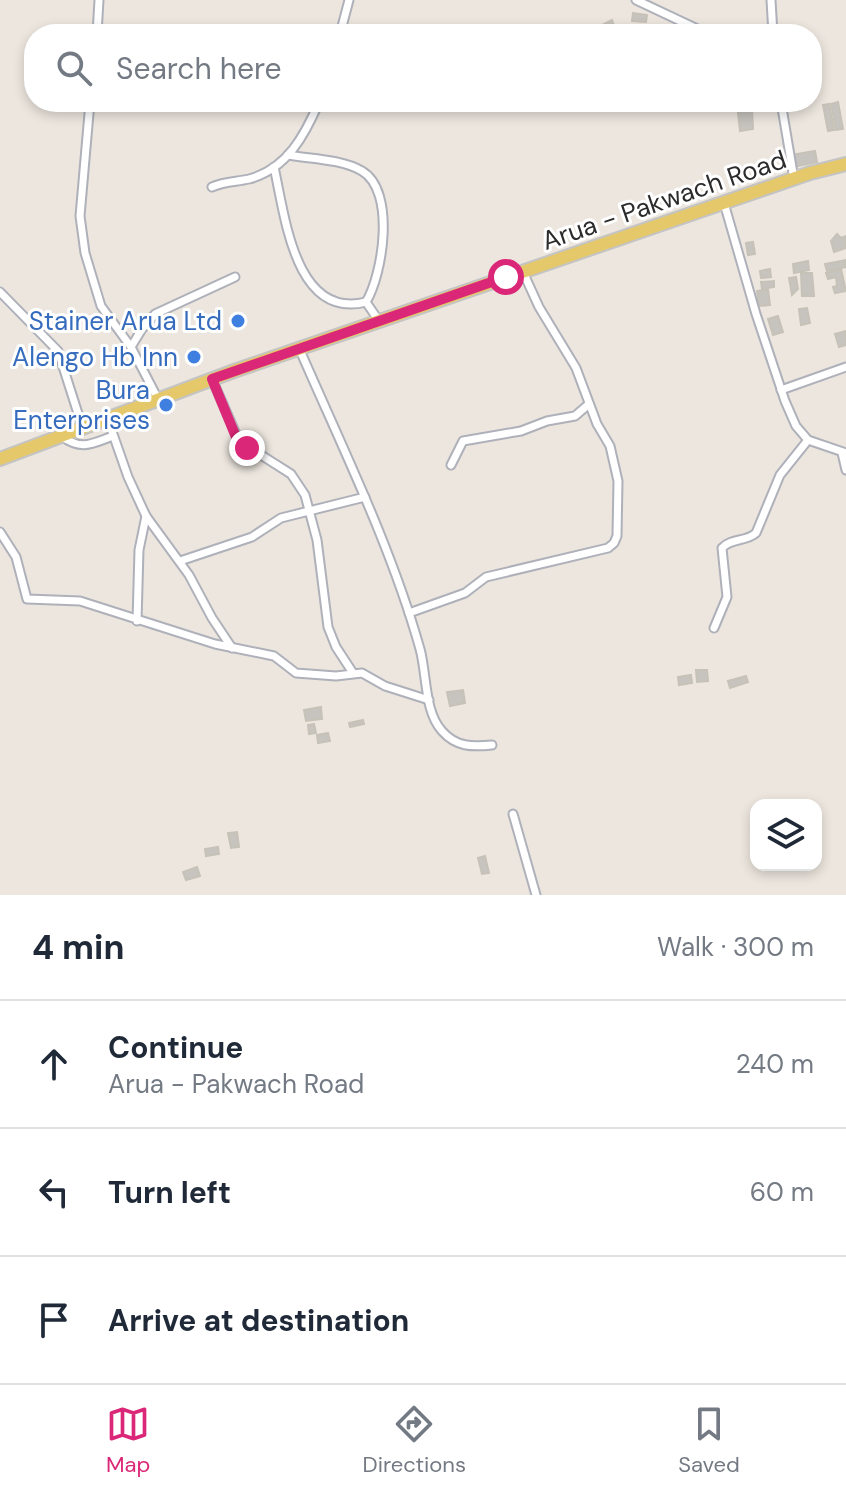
<!DOCTYPE html>
<meta charset="utf-8">
<style>
body{margin:0;font-family:"DM Sans",sans-serif;background:#f2f2f3;color:#1f2937}
.controls{position:absolute;right:24px;bottom:24px;display:grid;overflow:hidden;border-radius:16px;box-shadow:0 4px 12px #0003}
.controls button{width:72px;height:72px;display:grid;place-items:center;padding:0;border:0;border-bottom:2px solid #e0e1e3;background:#fff;color:#1f2937;font:40px sans-serif}
.stop{position:absolute;width:24px;height:24px;margin:-18px;border:6px solid #db2777;border-radius:50%;background:#fff}
.stop.end{background:#db2777;border-color:#fff;box-shadow:0 2px 8px #0008}
.list{margin:0;padding:0;list-style:none}
h2{display:flex;justify-content:space-between;align-items:center;height:104px;margin:0;padding:0 32px;font-size:34px}
h2 small{font-size:26px;font-weight:400;color:#747a83}
.list li{display:grid;grid-template-columns:52px 1fr auto;gap:24px;align-items:center;box-sizing:border-box;height:128px;padding:0 32px;border-top:2px solid #e0e1e3}
.list b{display:block;font-size:30px;white-space:nowrap}
.list p{margin:0;font-size:26px;white-space:nowrap;color:#747a83}
.list em{font-size:26px;font-style:normal;color:#747a83}
.icon{flex:none;width:44px;height:44px;fill:none;stroke:currentColor;stroke-width:2;stroke-linecap:round;stroke-linejoin:round}
.map{position:relative;flex:none;width:846px;height:895px;overflow:hidden}
.search{position:absolute;background:#fff;box-shadow:0 4px 12px #0003;left:24px;right:24px;top:24px;height:88px;display:flex;align-items:center;gap:20px;box-sizing:border-box;padding:0 28px;border-radius:32px;color:#747a83;font-size:30px}
.sheet{height:488px;background:#fff}
nav{display:flex;justify-content:space-around;align-items:center;box-sizing:border-box;height:112px;border-top:2px solid #e0e1e3;background:#fff;font-size:22px;color:#747a83}
nav a{display:grid;justify-items:center;gap:4px}
nav .on{color:#db2777}
.map>svg:first-child{display:block}
.building{fill:#c7c3be;stroke:#c7c2b8;stroke-width:2}
.lines{fill:none;stroke-linecap:round;stroke-linejoin:round}
.street-casing{stroke:#afb1ba;stroke-width:11}
.primary-casing{stroke:#c4c4c4;stroke-width:16}
.street{stroke:#fff;stroke-width:7}
.primary{stroke:#e5c86a;stroke-width:12}
.route{stroke:#db2777;stroke-width:10}
.shop-dot{fill:#3f7fe0;stroke:#fff;stroke-width:3}
.labels{text-anchor:middle;dominant-baseline:central;stroke-width:6;stroke-linejoin:round;paint-order:stroke}
.street-label{font-size:26px;fill:#2b2b2b;stroke:#fff}
.shop-label{font-size:26px;fill:#366cbe;stroke:#fff;text-anchor:end}
</style>
<div class="map">
<svg width="846" height="895" viewBox="0 0 846 895">
<rect width="100%" height="100%" fill="#ece6de"/>
<!-- building -->
<g class="building">
<path d="M633 13 647 15 646 22 632 21Z"/>
<path d="M612 20 617 34H599L598 27Z"/>
<path d="M838 102 843 129 836 130 831 104Z"/>
<path d="M829 104 834 130 828 131 823 105Z"/>
<path d="M752 110 753 129 740 131 738 112Z"/>
<path d="M815 151 817 162 793 167 791 155Z"/>
<path d="M837 234 841 238 846 236V248L834 252 831 241Z"/>
<path d="M753 242 755 254 748 255 746 243Z"/>
<path d="M846 260V267L827 271 825 264Z"/>
<path d="M808 261 809 270 794 273 793 264Z"/>
<path d="M770 269 771 277 761 278 760 271Z"/>
<path d="M841 269 846 291 835 293 833 287 837 286 836 277 828 279 826 273Z"/>
<path d="M801 273H812L814 296H802Z"/>
<path d="M796 277 798 289 792 295 789 278Z"/>
<path d="M774 281V287L762 289 761 282Z"/>
<path d="M768 289 770 305 759 306 757 291Z"/>
<path d="M807 308 810 323 801 325 799 309Z"/>
<path d="M778 316 783 332 773 335 768 319Z"/>
<path d="M846 331V345L839 347 835 334Z"/>
<path d="M696 670H707L708 681 697 682Z"/>
<path d="M691 675 692 683 679 685 678 677Z"/>
<path d="M746 676 748 682 730 688 728 681Z"/>
<path d="M463 690 465 703 450 706 447 692Z"/>
<path d="M321 707 322 719 306 721 304 710Z"/>
<path d="M363 720 364 724 350 727 349 723Z"/>
<path d="M314 724 316 733 309 734 308 725Z"/>
<path d="M328 733 330 741 318 743 317 735Z"/>
<path d="M237 832 239 847 231 848 228 833Z"/>
<path d="M218 847 219 854 206 856 205 849Z"/>
<path d="M485 856 489 873 482 874 478 858Z"/>
<path d="M197 867 200 876 186 880 183 872Z"/>
</g>
<g class="lines">
<defs>
<g id="street">
<path d="M636 0 708 34"/>
<path d="M771 0 773 34"/>
<path d="M97 34 99 0"/>
<path d="M340 34 349 0"/>
<path d="M90 102 80 216 85 253 101 306 131 347 158 399"/>
<path d="M781 102 794 179"/>
<path d="M288 155C311 159 342 159 362 171 396 191 383 274 366 302"/>
<path d="M274 167C285 216 295 320 366 302L379 321"/>
<path d="M212 187C225 181 236 182 249 179 287 169 305 135 319 102"/>
<path d="M724 203 756 314 785 401 796 426 808 440 846 453"/>
<path d="M0 292 58 351 82 426"/>
<path d="M131 347 142 329 155 314 235 277"/>
<path d="M299 348C342 447 391 546 420 649 427 674 424 711 442 731 456 747 472 747 492 745"/>
<path d="M212 379 239 441 291 474 305 495 317 540 328 627 336 647 353 673"/>
<path d="M781 390 846 367"/>
<path d="M107 417 128 477 146 516 189 575 212 618 232 648"/>
<path d="M61 436C82 451 91 444 113 436"/>
<path d="M842 453 846 470"/>
<path d="M451 465 463 441 521 431 547 421 575 416 589 404"/>
<path d="M0 532 16 557 27 599 80 601 215 644 274 656 296 673 336 676 362 673 385 686 429 700"/>
<path d="M180 561 252 537 281 518 365 497"/>
<path d="M409 613 465 593 486 577 608 548 614 543 617 536 618 481 610 446 597 424 576 368 539 307 523 272"/>
<path d="M137 621 139 550 146 516"/>
<path d="M714 628 727 597 722 548C731 538 746 542 756 533L780 475 808 440"/>
<path d="M513 814 536 895"/>
</g>
<path id="primary" d="M0 459 234 371 810 173 846 164"/>
</defs>
<!-- street casing -->
<use href="#street" class="street-casing"/>
<!-- primary casing -->
<use href="#primary" class="primary-casing"/>
<!-- street -->
<use href="#street" class="street"/>
<!-- primary -->
<use href="#primary" class="primary"/>
</g>
<g class="lines">
<!-- route -->
<path class="route" d="M247 448 236 437 212 379 506 277"/>
</g>
<!-- markers -->
<g class="shop-dot">
<circle cx="238" cy="321" r="8"/>
<circle cx="194" cy="357" r="8"/>
<circle cx="166" cy="405" r="8"/>
</g>
<g class="labels">
<!-- street labels -->
<g class="street-label">
<text transform="translate(664 200) rotate(-19)">Arua - Pakwach Road</text>
</g>
<!-- shop labels -->
<g class="shop-label">
<text x="222" y="321">Stainer Arua Ltd</text>
<text x="178" y="357">Alengo Hb Inn</text>
<text x="150" y="390">Bura<tspan x="150" dy="30">Enterprises</tspan></text>
</g>
</g>
</svg>
<div class="controls">
<button><svg class="icon" aria-label="layers" viewBox="0 0 24 24"><path d="M12 4l9 5-9 5-9-5zM3 14l9 5 9-5"/></svg></button>
</div>
<div class="stop" style="left:506px;top:277px"></div>
<div class="stop end" style="left:247px;top:448px"></div>
<div class="search"><svg class="icon" aria-label="search" viewBox="0 0 24 24"><circle cx="10" cy="10" r="6"/><path d="M15 15l6 6"/></svg>Search here</div>
</div>
<section class="sheet">
<h2>4 min<small>Walk · 300 m</small></h2>
<ul class="list">
<li><svg class="icon" aria-label="ahead" viewBox="0 0 24 24"><path d="M12 20V5M6 11l6-6 6 6"/></svg><div><b>Continue</b><p>Arua - Pakwach Road</p></div><em>240 m</em></li>
<li><svg class="icon" aria-label="left" viewBox="0 0 24 24"><path d="M17 20v-9H6M10 6l-5 5 5 5"/></svg><div><b>Turn left</b></div><em>60 m</em></li>
<li><svg class="icon" aria-label="arrive" viewBox="0 0 24 24"><path d="M6 21V4h12l-3 4 3 4H6"/></svg><div><b>Arrive at destination</b></div></li>
</ul>
</section>
<nav>
<a class="on"><svg class="icon" aria-label="map" viewBox="0 0 24 24"><path d="M3 6l6-2 6 2 6-2v14l-6 2-6-2-6 2zM9 4v14M15 6v14"/></svg>Map</a>
<a><svg class="icon" aria-label="directions" viewBox="0 0 24 24"><path d="M12 3l9 9-9 9-9-9zM9 14v-3h6M13 9l2 2-2 2"/></svg>Directions</a>
<a><svg class="icon" aria-label="saved" viewBox="0 0 24 24"><path d="M7 4h10v16l-5-4-5 4z"/></svg>Saved</a>
</nav>
